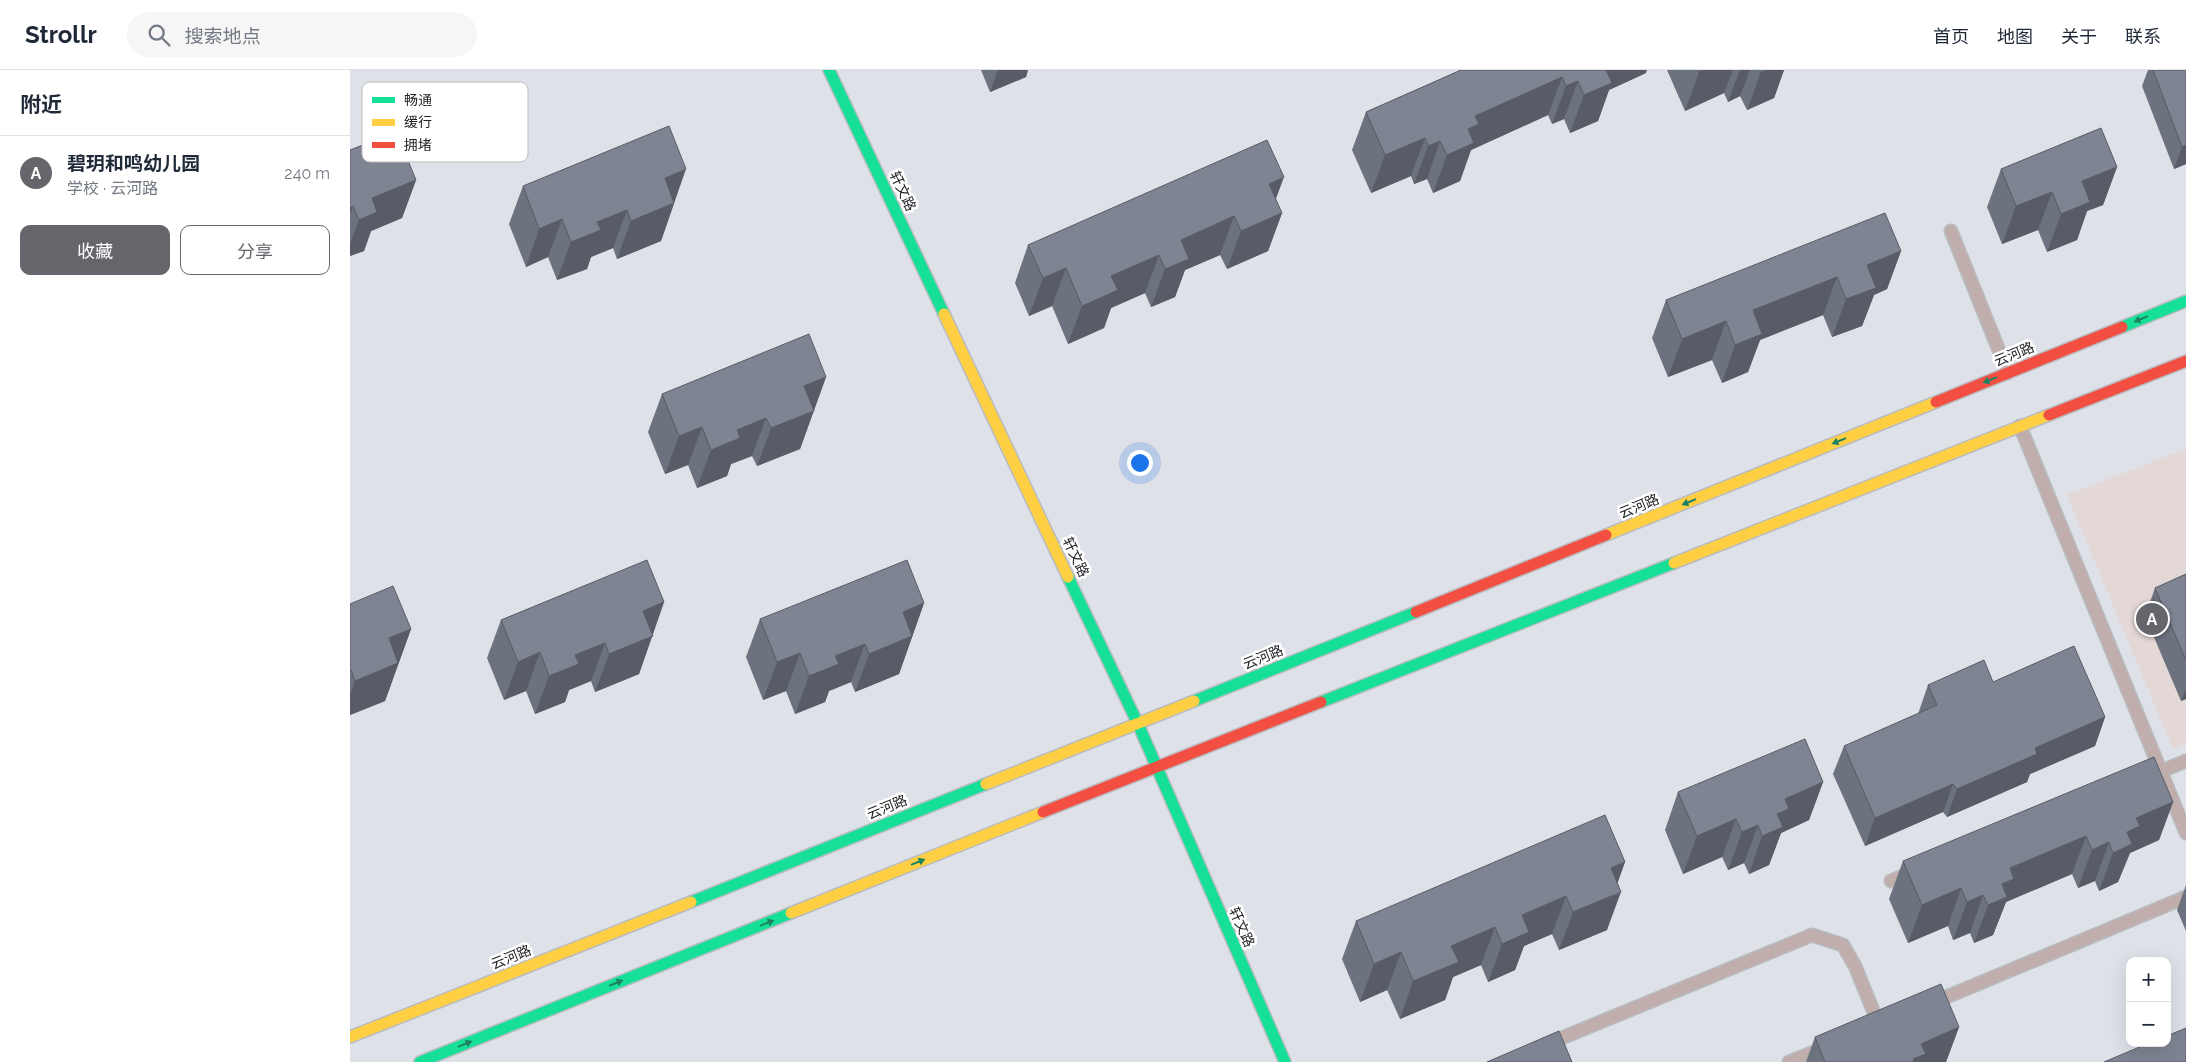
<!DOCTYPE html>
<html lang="zh">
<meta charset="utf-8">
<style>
body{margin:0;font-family:Raleway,"Noto Sans SC",sans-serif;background:#f6f6f7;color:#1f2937}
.controls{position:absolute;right:15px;bottom:15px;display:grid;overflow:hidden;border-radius:10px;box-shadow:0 5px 20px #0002}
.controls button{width:45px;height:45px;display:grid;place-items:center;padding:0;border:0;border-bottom:1px solid #e0e1e3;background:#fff;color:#1f2937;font:25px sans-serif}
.you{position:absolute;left:789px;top:392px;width:18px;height:18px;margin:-12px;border:4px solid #fff;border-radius:50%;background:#1a73e8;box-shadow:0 0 0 8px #1a73e833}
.badge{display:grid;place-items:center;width:32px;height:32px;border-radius:50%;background:#64666b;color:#fff;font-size:16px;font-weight:700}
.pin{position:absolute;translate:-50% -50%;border:2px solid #fff;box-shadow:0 1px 5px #0006}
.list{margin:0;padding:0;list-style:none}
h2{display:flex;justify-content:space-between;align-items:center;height:65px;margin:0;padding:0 20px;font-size:21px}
h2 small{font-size:16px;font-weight:400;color:#747a83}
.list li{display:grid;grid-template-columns:32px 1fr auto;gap:15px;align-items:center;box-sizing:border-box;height:75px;padding:0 20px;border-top:1px solid #e0e1e3}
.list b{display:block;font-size:19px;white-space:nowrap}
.list p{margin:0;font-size:16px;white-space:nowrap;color:#747a83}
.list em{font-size:16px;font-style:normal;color:#747a83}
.actions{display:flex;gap:10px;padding:15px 20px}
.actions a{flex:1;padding:11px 0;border:1px solid #64666b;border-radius:10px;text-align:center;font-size:18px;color:#64666b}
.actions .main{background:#64666b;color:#fff}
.icon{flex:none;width:28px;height:28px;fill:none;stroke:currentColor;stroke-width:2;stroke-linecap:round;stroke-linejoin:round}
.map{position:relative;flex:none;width:1836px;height:992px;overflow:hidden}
header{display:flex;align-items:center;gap:30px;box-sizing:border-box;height:70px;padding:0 25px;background:#fff;border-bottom:1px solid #e0e1e3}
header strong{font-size:24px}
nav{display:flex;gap:28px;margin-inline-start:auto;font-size:18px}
.search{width:350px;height:45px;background:#f6f6f7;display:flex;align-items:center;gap:12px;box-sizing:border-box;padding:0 18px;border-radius:28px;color:#747a83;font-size:19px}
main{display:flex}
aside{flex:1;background:#fff}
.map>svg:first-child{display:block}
.education{fill:#e4d8d6}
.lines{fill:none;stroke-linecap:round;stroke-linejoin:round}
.lane-casing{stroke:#b9bcc1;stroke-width:15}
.fast-casing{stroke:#b9bcc1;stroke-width:14}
.slow-casing{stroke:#b9bcc1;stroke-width:14}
.jam-casing{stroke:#b9bcc1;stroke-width:14}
.lane{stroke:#bfaeac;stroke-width:12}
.fast{stroke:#16e098;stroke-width:11}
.slow{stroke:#ffcf43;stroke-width:11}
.jam{stroke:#f24e42;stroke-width:11}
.wall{fill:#6c727e}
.shaded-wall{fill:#585c66}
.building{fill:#7e8492;stroke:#585c66}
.oneway{fill:#1c8260}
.labels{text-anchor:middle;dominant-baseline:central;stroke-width:5;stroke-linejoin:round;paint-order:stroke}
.street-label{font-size:14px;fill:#222428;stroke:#fff}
.key{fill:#fff;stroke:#bdbdbe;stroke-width:1}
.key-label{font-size:14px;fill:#222428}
</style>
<header>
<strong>Strollr</strong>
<div class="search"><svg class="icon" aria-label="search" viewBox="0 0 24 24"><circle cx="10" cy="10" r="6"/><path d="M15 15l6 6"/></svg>搜索地点</div>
<nav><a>首页</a><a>地图</a><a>关于</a><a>联系</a></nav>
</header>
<main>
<aside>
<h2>附近<small></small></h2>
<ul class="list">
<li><span class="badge">A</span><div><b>碧玥和鸣幼儿园</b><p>学校 · 云河路</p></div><em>240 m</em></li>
</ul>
<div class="actions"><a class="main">收藏</a><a>分享</a></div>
</aside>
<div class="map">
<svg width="1836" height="992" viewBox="0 0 1836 992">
<rect width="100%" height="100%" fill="#dee1e8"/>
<!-- education -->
<path class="education" d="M1836 379V673L1823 679 1717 425Z"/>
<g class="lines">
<defs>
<g id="lane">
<path d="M1601 161 1658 303"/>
<path d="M1670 356 1836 763"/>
<path d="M1804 704 1836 691"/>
<path d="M1541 811 1563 802"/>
<path d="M1582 933 1836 827"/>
<path d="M1197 974 1462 865 1493 875 1505 896 1529 955"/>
<path d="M1439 992 1474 978"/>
</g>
<g id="fast">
<path d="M479 0 594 244"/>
<path d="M1772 257 1836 231"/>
<path d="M718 507 788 654 935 992"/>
<path d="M844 631 1066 542"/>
<path d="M971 632 1324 493"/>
<path d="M341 832 636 714"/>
<path d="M70 992 441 843"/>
</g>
<g id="slow">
<path d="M594 244 718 507"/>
<path d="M1256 465 1586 332"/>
<path d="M1324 493 1699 345"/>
<path d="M636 714 844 631"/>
<path d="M441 843 693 742"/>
<path d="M0 967 341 832"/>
</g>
<g id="jam">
<path d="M1586 332 1772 257"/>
<path d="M1699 345 1836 291"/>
<path d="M1066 542 1256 465"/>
<path d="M693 742 971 632"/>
</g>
</defs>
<!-- lane casing -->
<use href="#lane" class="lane-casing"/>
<!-- fast casing -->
<use href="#fast" class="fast-casing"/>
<!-- slow casing -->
<use href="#slow" class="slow-casing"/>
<!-- jam casing -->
<use href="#jam" class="jam-casing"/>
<!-- lane -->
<use href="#lane" class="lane"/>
<!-- fast -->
<use href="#fast" class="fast"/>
<!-- slow -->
<use href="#slow" class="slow"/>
<!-- jam -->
<use href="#jam" class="jam"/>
</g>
<!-- wall -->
<g class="wall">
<path d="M631 0H678L676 7 640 22Z"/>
<path d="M1111 0 1296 3 1259 20 1248 51 1220 63 1214 49 1202 54 1198 45 1121 80 1110 111 1083 123 1077 109 1064 114 1061 106 1021 123 1002 80 1016 42Z"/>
<path d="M1317 0H1434L1424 28 1397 40 1390 26 1378 32 1374 23 1335 41Z"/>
<path d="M1798 0H1836V94L1824 99 1792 16Z"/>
<path d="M32 78 66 110 52 148 21 161 14 181 0 186V80Z"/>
<path d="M1767 97 1753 135 1737 141 1727 170 1697 182 1688 160 1652 174 1637 137 1651 99Z"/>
<path d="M173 116 324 132V133L311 171 267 189 263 178 241 187 237 199 207 210 198 187 176 197 159 154Z"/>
<path d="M926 130 932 143 918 181 877 199 870 185 835 200 825 227 801 237 795 223 761 238 754 258 718 274 702 236 679 246 665 213 678 175Z"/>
<path d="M1551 181 1537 219 1524 225 1512 256 1482 267 1473 245 1410 270 1398 302 1372 313 1362 290 1318 307 1302 268 1316 230Z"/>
<path d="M476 307 450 379 407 396 402 386 381 394 377 406 347 418 338 395 315 404 298 362 312 324Z"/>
<path d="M1836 504V629L1831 631 1795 546 1805 518Z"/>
<path d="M314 532 289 604 245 622 241 611 219 620 215 632 185 644 176 621 154 630 137 588 151 550Z"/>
<path d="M574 533 549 604 505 622 501 612 479 621 475 632 445 644 436 621 413 630 396 587 410 549Z"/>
<path d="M0 534 61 559 35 631 0 645Z"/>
<path d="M1643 612 1755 647 1745 676 1680 704 1677 712 1597 747 1593 742 1515 776 1483 704 1494 676 1568 644 1578 615Z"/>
<path d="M1473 712 1459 750 1431 763 1419 795 1399 804 1394 793 1378 800 1372 787 1333 804 1315 760 1328 722Z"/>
<path d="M1823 732 1809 770 1780 783 1768 812 1749 821 1745 811 1728 818 1722 804 1656 832 1643 865 1624 873 1620 863 1603 870 1598 856 1558 873 1539 829 1553 791Z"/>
<path d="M1275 792 1267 813 1257 860 1209 880 1202 864 1174 876 1165 900 1138 912 1131 895 1103 907 1095 930 1050 949 1037 920 1010 932 992 889 1006 851Z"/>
<path d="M1836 815V861L1827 840Z"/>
<path d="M1609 957 1596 992H1456L1465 967Z"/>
</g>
<!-- shaded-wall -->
<g class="shaded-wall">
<path d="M648 0H678L676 7 640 22Z"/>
<path d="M1255 0H1297L1296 3 1259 20 1248 51 1220 63 1234 25Z"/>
<path d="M1355 0H1383L1374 23 1335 41 1349 2Z"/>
<path d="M1390 0H1400L1390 26 1378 32Z"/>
<path d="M1416 0H1434L1424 28 1397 40 1411 2Z"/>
<path d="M1212 7 1198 45 1121 80 1110 111 1083 123 1097 85 1118 59 1125 46Z"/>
<path d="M1228 11 1214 49 1202 54 1216 16Z"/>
<path d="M1075 68 1061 106 1021 123 1035 85Z"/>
<path d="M1090 71 1077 109 1064 114 1078 76Z"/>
<path d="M1836 75V94L1824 99 1832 77Z"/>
<path d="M1767 97 1753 135 1737 141 1727 170 1697 182 1711 144 1732 111Z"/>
<path d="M336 99 311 171 267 189 281 151 315 108Z"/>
<path d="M934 107 920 145 919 114Z"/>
<path d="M66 110 52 148 21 161 14 181 0 186V174L9 150 22 128Z"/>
<path d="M1702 122 1688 160 1652 174 1666 136Z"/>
<path d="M3 136 0 145V138Z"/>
<path d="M277 140 263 178 241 187 237 199 207 210 221 172 247 152Z"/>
<path d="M932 143 918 181 877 199 891 161Z"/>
<path d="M884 146 870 185 835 200 825 227 801 237 815 199 831 170Z"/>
<path d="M212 149 198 187 176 197 189 159Z"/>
<path d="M1551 181 1537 219 1524 225 1512 256 1482 267 1496 229 1517 195Z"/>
<path d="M809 185 795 223 761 238 754 258 718 274 732 236 761 206Z"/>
<path d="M716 198 702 236 679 246 693 208Z"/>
<path d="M1487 207 1473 245 1410 270 1398 302 1372 313 1385 275 1403 240Z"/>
<path d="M1376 251 1362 290 1318 307 1332 269Z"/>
<path d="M476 307 450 379 407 396 421 358 454 316Z"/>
<path d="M416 348 402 386 381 394 377 406 347 418 361 380 387 360Z"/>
<path d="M352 357 338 395 315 404 329 366Z"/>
<path d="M314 532 289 604 245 622 259 584 293 541Z"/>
<path d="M574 533 549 604 505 622 519 584 553 542Z"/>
<path d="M61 559 35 631 0 645V624L5 611 39 568Z"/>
<path d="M255 573 241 611 219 620 215 632 185 644 199 606 225 585Z"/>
<path d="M515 574 501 612 479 621 475 632 445 644 459 606 485 586Z"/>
<path d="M190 582 176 621 154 630 168 592Z"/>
<path d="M450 583 436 621 413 630 427 592Z"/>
<path d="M1836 619V629L1831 631Z"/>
<path d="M1755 647 1745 676 1680 704 1677 712 1597 747 1607 719 1685 678Z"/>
<path d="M1473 712 1459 750 1431 763 1419 795 1399 804 1412 766 1435 729Z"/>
<path d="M1603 714 1593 742 1515 776 1525 748Z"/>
<path d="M1823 732 1809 770 1780 783 1768 812 1749 821 1763 783 1786 748Z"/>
<path d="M1386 749 1372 787 1333 804 1347 766Z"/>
<path d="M1408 755 1394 793 1378 800 1392 762Z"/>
<path d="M1736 766 1722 804 1656 832 1643 865 1624 873 1638 835 1652 814 1660 798Z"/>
<path d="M1759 772 1745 811 1728 818 1742 780Z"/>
<path d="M1275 792 1263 826 1271 822 1257 860 1209 880 1223 842 1261 798Z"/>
<path d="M1611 818 1598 856 1558 873 1572 835Z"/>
<path d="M1633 825 1620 863 1603 870 1617 832Z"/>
<path d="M1216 826 1202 864 1174 876 1165 900 1138 912 1152 874 1172 845Z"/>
<path d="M1145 857 1131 895 1103 907 1095 930 1050 949 1063 911 1101 876Z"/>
<path d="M1051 882 1037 920 1010 932 1024 894Z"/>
<path d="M1609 957 1596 992H1562L1571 974Z"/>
</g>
<!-- building -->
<g class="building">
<path d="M1111 0H1256L1262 13 1234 25 1228 11 1216 16 1212 7 1125 46 1129 54 1118 59 1124 73 1097 85 1090 71 1078 76 1075 68 1035 85 1016 42Z"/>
<path d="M1348 0H1355L1349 2Z"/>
<path d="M1803 0H1836V75L1832 77Z"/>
<path d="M319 56 336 99 315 108 324 133 281 151 277 140 247 152 251 160 221 172 212 149 189 159 173 116Z"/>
<path d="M1751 58 1767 97 1732 111 1740 132 1711 144 1702 122 1666 136 1651 99Z"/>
<path d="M28 69 32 78 50 71 66 110 22 128 27 142 9 150 3 136 0 138V80Z"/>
<path d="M917 70 934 107 919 114 932 143 891 161 884 146 831 170 839 189 815 199 809 185 761 206 768 220 732 236 716 198 693 208 678 175Z"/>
<path d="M1535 143 1551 181 1517 195 1526 218 1496 229 1487 207 1403 240 1412 264 1385 275 1376 251 1332 269 1316 230Z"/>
<path d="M459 264 476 307 454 316 464 341 421 358 416 348 387 360 390 368 361 380 352 357 329 366 312 324Z"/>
<path d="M297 490 314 532 293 541 303 566 259 584 255 573 225 585 229 594 199 606 190 582 168 592 151 550Z"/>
<path d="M557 490 574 533 553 542 562 566 519 584 515 574 485 586 489 594 459 606 450 583 427 592 410 549Z"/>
<path d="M1836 504V590L1805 518Z"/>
<path d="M43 516 61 559 39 568 48 593 5 611 1 600H0V534Z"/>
<path d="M1724 576 1755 647 1685 678 1687 684 1607 719 1603 714 1525 748 1494 676 1587 635 1578 615 1634 590 1643 612Z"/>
<path d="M1455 669 1473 712 1435 729 1439 739 1427 744 1433 757 1412 766 1408 755 1392 762 1386 749 1347 766 1328 722Z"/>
<path d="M1804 687 1823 732 1786 748 1790 756 1777 762 1782 774 1763 783 1759 772 1742 780 1736 766 1660 798 1664 809 1652 814 1657 827 1638 835 1633 825 1617 832 1611 818 1572 835 1553 791Z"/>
<path d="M1255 745 1275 792 1261 798 1271 822 1223 842 1216 826 1172 845 1179 862 1152 874 1145 857 1101 876 1109 892 1063 911 1051 882 1024 894 1006 851Z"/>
<path d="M1591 914 1609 957 1571 974 1576 984 1563 989 1564 992H1475L1465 967Z"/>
<path d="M1836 958V992H1754L1799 973H1817V966Z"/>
<path d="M1209 961 1222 992H1137Z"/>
</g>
<!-- one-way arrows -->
<defs><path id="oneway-solid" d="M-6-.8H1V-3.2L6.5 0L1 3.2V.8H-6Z" transform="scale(1.25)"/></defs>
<g class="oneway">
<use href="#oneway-solid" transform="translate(1791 249) rotate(158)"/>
<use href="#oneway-solid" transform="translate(1640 310) rotate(158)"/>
<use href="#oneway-solid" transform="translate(1489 371) rotate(158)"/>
<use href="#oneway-solid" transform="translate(1339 432) rotate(158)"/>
<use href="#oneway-solid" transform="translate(568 792) rotate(-22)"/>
<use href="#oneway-solid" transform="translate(417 853) rotate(-22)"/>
<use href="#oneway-solid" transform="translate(266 913) rotate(-22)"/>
<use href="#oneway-solid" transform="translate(115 974) rotate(-22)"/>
</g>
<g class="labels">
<!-- street labels -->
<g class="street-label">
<text transform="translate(553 121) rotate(65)">轩文路</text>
<text transform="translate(1664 284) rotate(-22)">云河路</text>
<text transform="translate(1289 436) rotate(-22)">云河路</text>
<text transform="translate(726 487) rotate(65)">轩文路</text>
<text transform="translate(913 587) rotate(-22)">云河路</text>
<text transform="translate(537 737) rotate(-22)">云河路</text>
<text transform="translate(892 857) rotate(66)">轩文路</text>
<text transform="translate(161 887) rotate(-22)">云河路</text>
</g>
</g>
<!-- legend -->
<rect x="12" y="12" width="166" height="80" rx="8" class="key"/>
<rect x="22" y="27" width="23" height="6" fill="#16e098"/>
<rect x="22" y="49" width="23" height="7" fill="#ffcf43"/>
<rect x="22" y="72" width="23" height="6" fill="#f24e42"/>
<g class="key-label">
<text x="54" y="35">畅通</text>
<text x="54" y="57">缓行</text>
<text x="54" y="80">拥堵</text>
</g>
</svg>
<div class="controls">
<button>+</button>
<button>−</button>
</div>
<div class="you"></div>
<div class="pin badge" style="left:1802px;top:549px">A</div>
</div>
</main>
